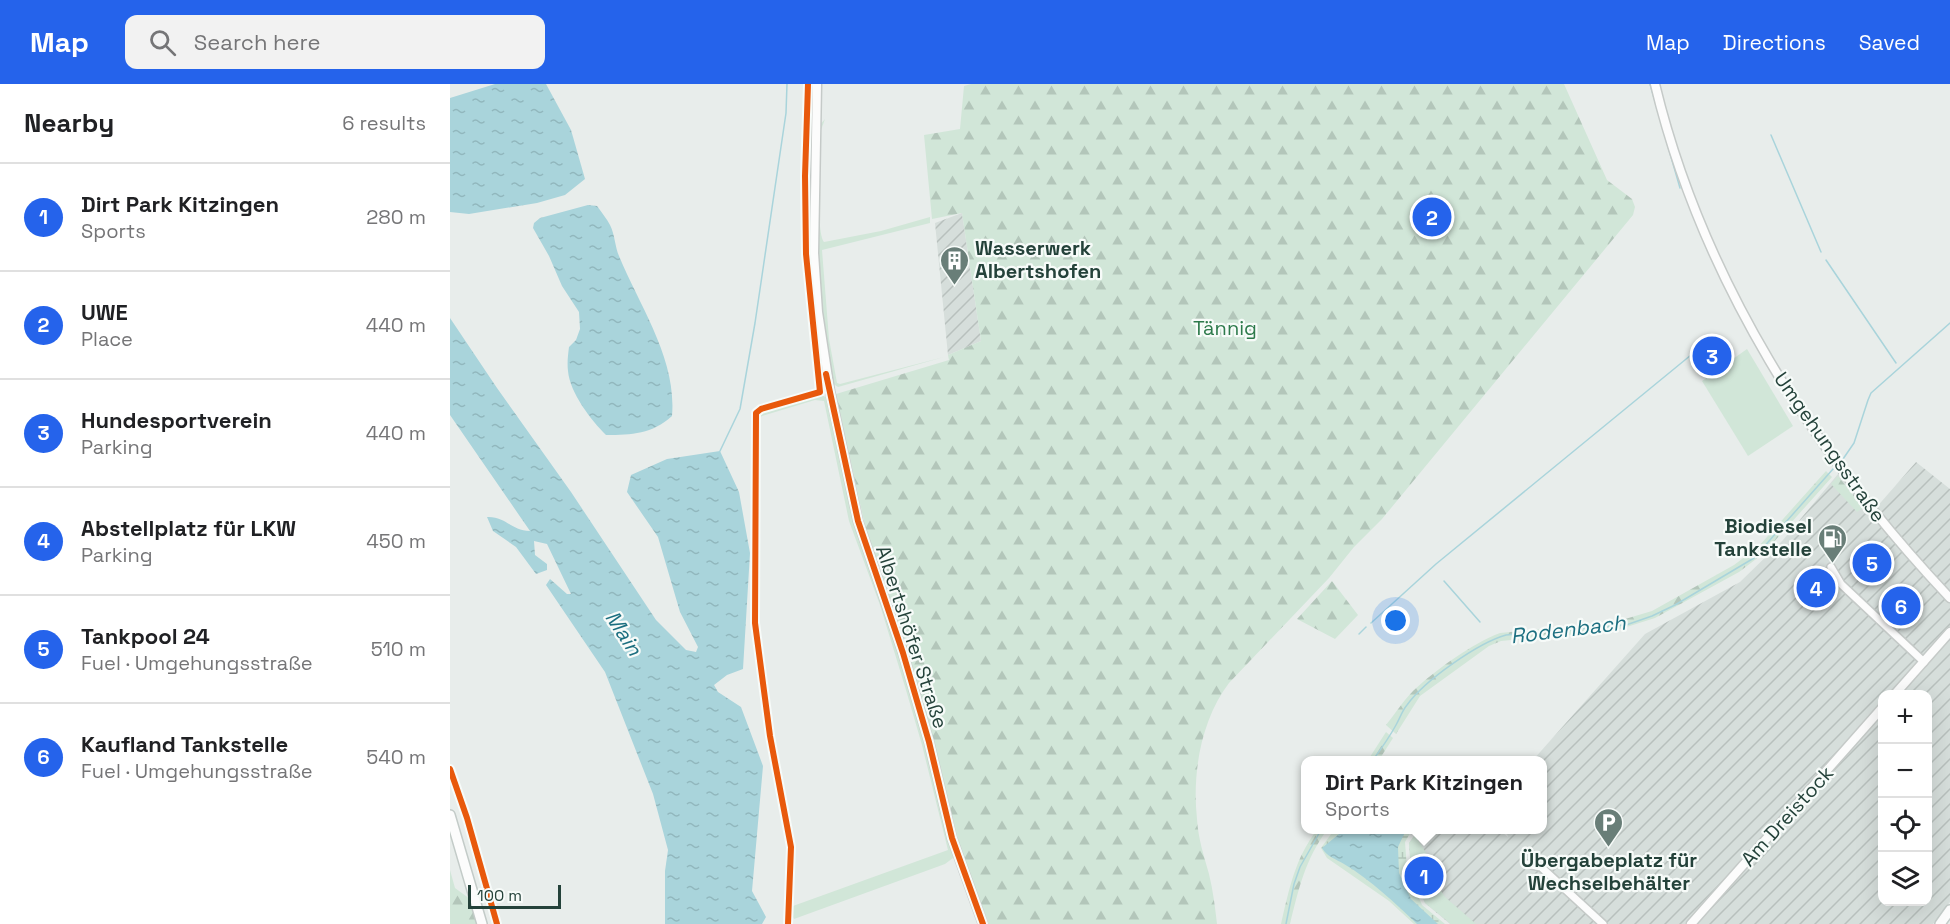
<!DOCTYPE html>
<meta charset="utf-8">
<style>
body{margin:0;font-family:"Space Grotesk",sans-serif;background:#f2f2f2;color:#202124}
.controls{position:absolute;right:18px;bottom:18px;display:grid;overflow:hidden;border-radius:12px;box-shadow:0 6px 24px #0002}
.controls button{width:54px;height:54px;display:grid;place-items:center;padding:0;border:0;border-bottom:2px solid #e0e0e0;background:#fff;color:#202124;font:30px sans-serif}
.scale{position:absolute;left:18px;bottom:15px;width:93px;box-sizing:border-box;padding-left:6px;border:3px solid #24423a;border-top:0;font-size:16px;line-height:21px;white-space:nowrap;color:#24423a;-webkit-text-stroke:4px #f7fbf9;paint-order:stroke}
.you{position:absolute;left:946px;top:537px;width:21px;height:21px;margin:-15px;border:4px solid #fff;border-radius:50%;background:#1a73e8;box-shadow:0 0 0 9px #1a73e833}
.badge{display:grid;place-items:center;width:39px;height:39px;border-radius:50%;background:#2563eb;color:#fff;font-size:20px;font-weight:700}
.pin{position:absolute;translate:-50% -50%;border:3px solid #fff;box-shadow:0 2px 6px #0006}
.popup{position:absolute;left:851px;top:672px;width:246px;height:78px;box-sizing:border-box;display:grid;place-content:center;border-radius:12px;background:#fff;filter:drop-shadow(0 2px 4px #0005);font-size:20px;white-space:nowrap;color:#757577}
.popup b{font-size:22px;color:#202124}
.popup::after{content:'';position:absolute;left:50%;top:100%;margin-left:-12px;border:12px solid transparent;border-top-color:#fff}
.list{margin:0;padding:0;list-style:none}
h2{display:flex;justify-content:space-between;align-items:center;height:78px;margin:0;padding:0 24px;font-size:26px}
h2 small{font-size:20px;font-weight:400;color:#757577}
.list li{display:grid;grid-template-columns:39px 1fr auto;gap:18px;align-items:center;box-sizing:border-box;height:108px;padding:0 24px;border-top:2px solid #e0e0e0}
.list b{display:block;font-size:22px;white-space:nowrap}
.list p{margin:0;font-size:20px;white-space:nowrap;color:#757577}
.list em{font-size:20px;font-style:normal;color:#757577}
.icon{flex:none;width:33px;height:33px;fill:none;stroke:currentColor;stroke-width:2;stroke-linecap:round;stroke-linejoin:round}
.map{position:relative;flex:none;width:1500px;height:840px;overflow:hidden}
header{display:flex;align-items:center;gap:36px;box-sizing:border-box;height:84px;padding:0 30px;background:#2563eb;color:#fff}
header strong{font-size:28px}
nav{display:flex;gap:33px;margin-inline-start:auto;font-size:21px}
.search{width:420px;height:54px;background:#f2f2f2;display:flex;align-items:center;gap:15px;box-sizing:border-box;padding:0 21px;border-radius:12px;color:#757577;font-size:22px}
main{display:flex}
aside{flex:1;background:#fff}
.map>svg:first-child{display:block}
.industrial{fill:url(#industrial-furrows);fill-rule:evenodd}
.grass{fill:#d1e6d8}
.forest{fill:url(#forest-firs)}
.wetland{fill:url(#wetland-marsh)}
.water{fill:url(#water-ripples)}
.lines{fill:none;stroke-linecap:round;stroke-linejoin:round}
.stream{stroke:#a9d4db;stroke-width:1.5}
.minor-casing{stroke:#c5cac8;stroke-width:10}
.tertiary-casing{stroke:#c5cac8;stroke-width:11}
.secondary-casing{stroke:#c3cbc8;stroke-width:12}
.minor{stroke:#fcfcfc;stroke-width:7}
.tertiary{stroke:#fcfcfc;stroke-width:8}
.secondary{stroke:#fcfcfc;stroke-width:9}
.cycleway-casing{stroke:#f7fbf9;stroke-width:10}
.cycleway{stroke:#e8590c;stroke-width:6}
.labels{text-anchor:middle;dominant-baseline:central;stroke-width:4.5;stroke-linejoin:round;paint-order:stroke}
.poi-label{font-size:20px;font-weight:bold;fill:#24423a;stroke:#f7fbf9;text-anchor:start}
.park-label{font-size:20px;fill:#2d7a4b;stroke:#f7fbf9}
.street-label{font-size:20px;fill:#24423a;stroke:#f7fbf9}
.water-label{font-size:21px;font-style:italic;fill:#1c6f80;stroke:#f7fbf9}
</style>
<header>
<strong>Map</strong>
<div class="search"><svg class="icon" aria-label="search" viewBox="0 0 24 24"><circle cx="10" cy="10" r="6"/><path d="M15 15l6 6"/></svg>Search here</div>
<nav><a>Map</a><a>Directions</a><a>Saved</a></nav>
</header>
<main>
<aside>
<h2>Nearby<small>6 results</small></h2>
<ul class="list">
<li><span class="badge">1</span><div><b>Dirt Park Kitzingen</b><p>Sports</p></div><em>280 m</em></li>
<li><span class="badge">2</span><div><b>UWE</b><p>Place</p></div><em>440 m</em></li>
<li><span class="badge">3</span><div><b>Hundesportverein</b><p>Parking</p></div><em>440 m</em></li>
<li><span class="badge">4</span><div><b>Abstellplatz für LKW</b><p>Parking</p></div><em>450 m</em></li>
<li><span class="badge">5</span><div><b>Tankpool 24</b><p>Fuel · Umgehungsstraße</p></div><em>510 m</em></li>
<li><span class="badge">6</span><div><b>Kaufland Tankstelle</b><p>Fuel · Umgehungsstraße</p></div><em>540 m</em></li>
</ul>
</aside>
<div class="map">
<svg width="1500" height="840" viewBox="0 0 1500 840">
<defs>
<pattern id="industrial-furrows" width="10" height="10" patternUnits="userSpaceOnUse" patternTransform="scale(1.5)"><rect width="10" height="10" fill="#d6dedb"/><path d="M-1 1l2-2M0 10L10 0M9 11l2-2" fill="none" stroke="#b8c0bd"/></pattern>
<pattern id="forest-firs" width="22" height="20" patternUnits="userSpaceOnUse" patternTransform="scale(1.5)"><rect width="22" height="20" fill="#d1e6d8"/><path d="M5 1l3.5 6h-7zM16 11l3.5 6h-7z" fill="#b3c6ba"/></pattern>
<pattern id="wetland-marsh" width="20" height="14" patternUnits="userSpaceOnUse" patternTransform="scale(1.5)"><rect width="20" height="14" fill="#d1e6d8"/><path d="M1 5h8M5 5V1M11 12h8M15 12V8" fill="none" stroke="#b3c6ba"/></pattern>
<pattern id="water-ripples" width="26" height="14" patternUnits="userSpaceOnUse" patternTransform="scale(1.5)"><rect width="26" height="14" fill="#a9d4db"/><path d="M2 4q2-2 4 0t4 0M15 11q2-2 4 0t4 0" fill="none" stroke="#91b7bd"/></pattern>
</defs>
<rect width="100%" height="100%" fill="#e8edeb"/>
<!-- industrial -->
<g class="industrial">
<path d="M512 129 531 257 498 271 485 139Z"/>
<path d="M1466 378 1500 405V818L1483 840H1000L975 819 961 787 959 759 968 746H1049L1058 753 1056 746H1092V676H1083L1195 550 1290 498 1333 456 1393 384 1425 425ZM1432 610H1478V818H1432Z"/>
</g>
<!-- grass -->
<g class="grass">
<path d="M375 35 371 46C371 66 365 146 374 158L431 147 480 133V139L372 166 379 255 387 299 390 300 494 273 388 303 382 299 374 253 367 175 369 42Z"/>
<path d="M1297 265 1343 342 1298 372 1252 297Z"/>
<path d="M370 310 379 315 414 464 468 628 503 770V774L495 780 344 835 341 829V819L343 822 498 766 472 661 456 606 430 521 399 437 374 317 365 316 312 332 307 336 309 331 316 326Z"/>
<path d="M965 751 981 777 985 798 995 813 1026 840H1001L975 819 961 786 959 759Z"/>
</g>
<!-- forest -->
<g class="forest">
<path d="M521 0H1114L1157 96 1182 115 1185 123 1183 131 932 435 904 463 879 494 779 599C751 636 742 689 747 735 748 754 754 772 759 790 763 806 765 823 767 840H539L511 767 494 699 443 525 415 442 386 310 499 276 498 271 531 257 512 129 482 135 474 51 510 45 514 2Z"/>
<path d="M1376 387 1382 393 1314 469 1289 488 1205 534 1167 546 1150 549 1100 552 1051 557 1039 562 970 612 946 650 936 641C945 630 953 617 963 607 984 587 1023 559 1050 549L1165 538 1202 527 1284 481 1308 463Z"/>
<path d="M1388 392 1413 424 1407 428 1381 400Z"/>
<path d="M882 497 908 531 885 555 847 535Z"/>
<path d="M936 648 943 654 929 676H918Z"/>
<path d="M867 746H877C855 776 849 804 840 840H831C839 806 845 774 867 746Z"/>
<path d="M0 786 5 804 20 815 27 840H0Z"/>
</g>
<!-- wetland -->
<path class="wetland" d="M884 746H962L955 758 957 785 972 821 995 840H964L939 817 877 774 871 764Z"/>
<!-- water -->
<g class="water">
<path d="M45 0H96L121 46 135 95 115 111 87 119 19 130 0 128V14Z"/>
<path d="M138 121 147 122C152 129 157 135 160 141 165 151 165 163 169 172 190 223 227 275 222 332 202 350 182 351 156 351 141 336 120 309 118 287 117 279 118 271 119 263L126 256 130 245 129 228 112 202 99 172 83 144 84 139 90 134Z"/>
<path d="M0 234 47 304 121 408 206 536 236 566 246 568 248 563 230 528 208 453 177 408 181 391 217 375 270 367 289 408 300 469 293 585 277 591 264 601 268 608 291 623 313 682 302 807 316 833 312 840H215V787L218 766 203 710 155 588 96 501 100 495 117 510H121L97 460 84 457 85 471 97 480V486L86 490 66 463 43 447 37 433C56 432 61 447 80 447L0 331Z"/>
<path d="M894 746H956L948 763 949 789 961 815 988 840H967C945 819 921 796 894 780 886 775 877 773 872 764Z"/>
</g>
<g class="lines">
<!-- stream -->
<g class="stream">
<path d="M1200 0 1230 104"/>
<path d="M1321 51 1371 168"/>
<path d="M1376 176 1446 279"/>
<path d="M270 367 290 325 305 239 336 29 337 0"/>
<path d="M1393 375 1404 359 1418 316 1421 309 1500 239"/>
<path d="M994 497 1030 538"/>
<path d="M921 539 986 480 1252 262"/>
<path d="M909 550 916 543"/>
<path d="M923 676C931 665 939 654 946 641 950 634 952 627 957 621 975 596 1028 559 1056 551L1176 541 1202 532 1225 521 1304 474 1383 385"/>
<path d="M836 840 844 800 850 783 871 746"/>
</g>
<defs>
<g id="minor">
<path d="M1381 483 1391 500 1474 578"/>
<path d="M1077 780 1091 783 1153 840"/>
</g>
<g id="tertiary">
<path d="M367 0 364 169 368 228 380 307 408 437 453 569 479 658 502 754 533 840"/>
<path d="M1205 0C1252 195 1364 370 1500 514"/>
<path d="M1445 610 1500 548"/>
<path d="M1241 840 1432 624"/>
</g>
<g id="secondary">
<path d="M0 731 32 840"/>
<path d="M1490 840 1500 826"/>
</g>
</defs>
<!-- minor casing -->
<use href="#minor" class="minor-casing"/>
<!-- tertiary casing -->
<use href="#tertiary" class="tertiary-casing"/>
<!-- secondary casing -->
<use href="#secondary" class="secondary-casing"/>
<!-- minor -->
<use href="#minor" class="minor"/>
<!-- tertiary -->
<use href="#tertiary" class="tertiary"/>
<!-- secondary -->
<use href="#secondary" class="secondary"/>
<defs>
<g id="cycleway">
<path d="M376 290 408 437 453 569 479 658 502 754 533 840"/>
<path d="M0 685 17 734 47 840"/>
<path d="M338 840 341 763 320 652 305 539 306 329 311 325 370 308 356 170 355 92 358 0"/>
</g>
</defs>
<!-- cycleway casing -->
<use href="#cycleway" class="cycleway-casing"/>
<!-- cycleway -->
<use href="#cycleway" class="cycleway"/>
</g>
<!-- icons -->
<defs>
<symbol id="building-pin" viewBox="-11 -11 22 30"><path d="M0 17L-7.5 6A9.5 9.5 0 1 1 7.5 6Z" fill="#697e78" stroke="#f7fbf9"/><path d="M-4-6H4V6H1V3H-1V6H-4ZM-2.5-4.3h1.7v1.8h-1.7ZM.8-4.3h1.7v1.8H.8ZM-2.5-1h1.7V.8h-1.7ZM.8-1h1.7V.8H.8Z" fill="#fff"/></symbol>
<symbol id="fuel-pin" viewBox="-11 -11 22 30"><path d="M0 17L-7.5 6A9.5 9.5 0 1 1 7.5 6Z" fill="#697e78" stroke="#f7fbf9"/><path d="M-5.5-6h7V0h2V4h1.3V-2.5L3-4.5l.8-.8L6-3V5H2.5V1h-1V6h-7ZM-4.2-4.7v3.2H.2V-4.7Z" fill="#fff"/></symbol>
<symbol id="parking-pin" viewBox="-11 -11 22 30"><path d="M0 17L-7.5 6A9.5 9.5 0 1 1 7.5 6Z" fill="#697e78" stroke="#f7fbf9"/><path d="M-3.5-5.5H1a3.5 3.5 0 0 1 0 7H-1V5.5H-3.5ZM-1-3.4V-.6H.8a1.4 1.4 0 0 0 0-2.8Z" fill="#fff"/></symbol>
</defs>
<g fill-rule="evenodd">
<use href="#building-pin" x="488" y="160" width="33" height="45"/>
<use href="#fuel-pin" x="1366" y="438" width="33" height="45"/>
<use href="#parking-pin" x="1142" y="722" width="33" height="45"/>
</g>
<g class="labels">
<!-- poi labels -->
<g class="poi-label">
<text x="525" y="164">Wasserwerk<tspan x="525" dy="23">Albertshofen</tspan></text>
<text x="1362" y="442" text-anchor="end">Biodiesel<tspan x="1362" dy="23">Tankstelle</tspan></text>
<text x="1159" y="776" text-anchor="middle">Übergabeplatz für<tspan x="1159" dy="23">Wechselbehälter</tspan></text>
</g>
<!-- park labels -->
<g class="park-label">
<text x="775" y="244">Tännig</text>
</g>
<!-- street labels -->
<g class="street-label">
<text transform="translate(1380 363) rotate(55)">Umgehungsstraße</text>
<text transform="translate(462 553) rotate(72)">Albertshöfer Straße</text>
<text transform="translate(1337 732) rotate(-48)">Am Dreistock</text>
</g>
<!-- water labels -->
<g class="water-label">
<text transform="translate(1118 545) rotate(-7)">Rodenbach</text>
<text transform="translate(174 549) rotate(57)">Main</text>
</g>
</g>
</svg>
<div class="controls">
<button>+</button>
<button>−</button>
<button><svg class="icon" aria-label="locate" viewBox="0 0 24 24"><circle cx="12" cy="12" r="6"/><path d="M12 2v4M12 18v4M2 12h4M18 12h4"/></svg></button>
<button><svg class="icon" aria-label="layers" viewBox="0 0 24 24"><path d="M12 4l9 5-9 5-9-5zM3 14l9 5 9-5"/></svg></button>
</div>
<div class="scale">100 m</div>
<div class="you"></div>
<div class="pin badge" style="left:974px;top:792px">1</div>
<div class="popup"><b>Dirt Park Kitzingen</b>Sports</div>
<div class="pin badge" style="left:982px;top:133px">2</div>
<div class="pin badge" style="left:1262px;top:272px">3</div>
<div class="pin badge" style="left:1366px;top:504px">4</div>
<div class="pin badge" style="left:1422px;top:479px">5</div>
<div class="pin badge" style="left:1451px;top:522px">6</div>
</div>
</main>
